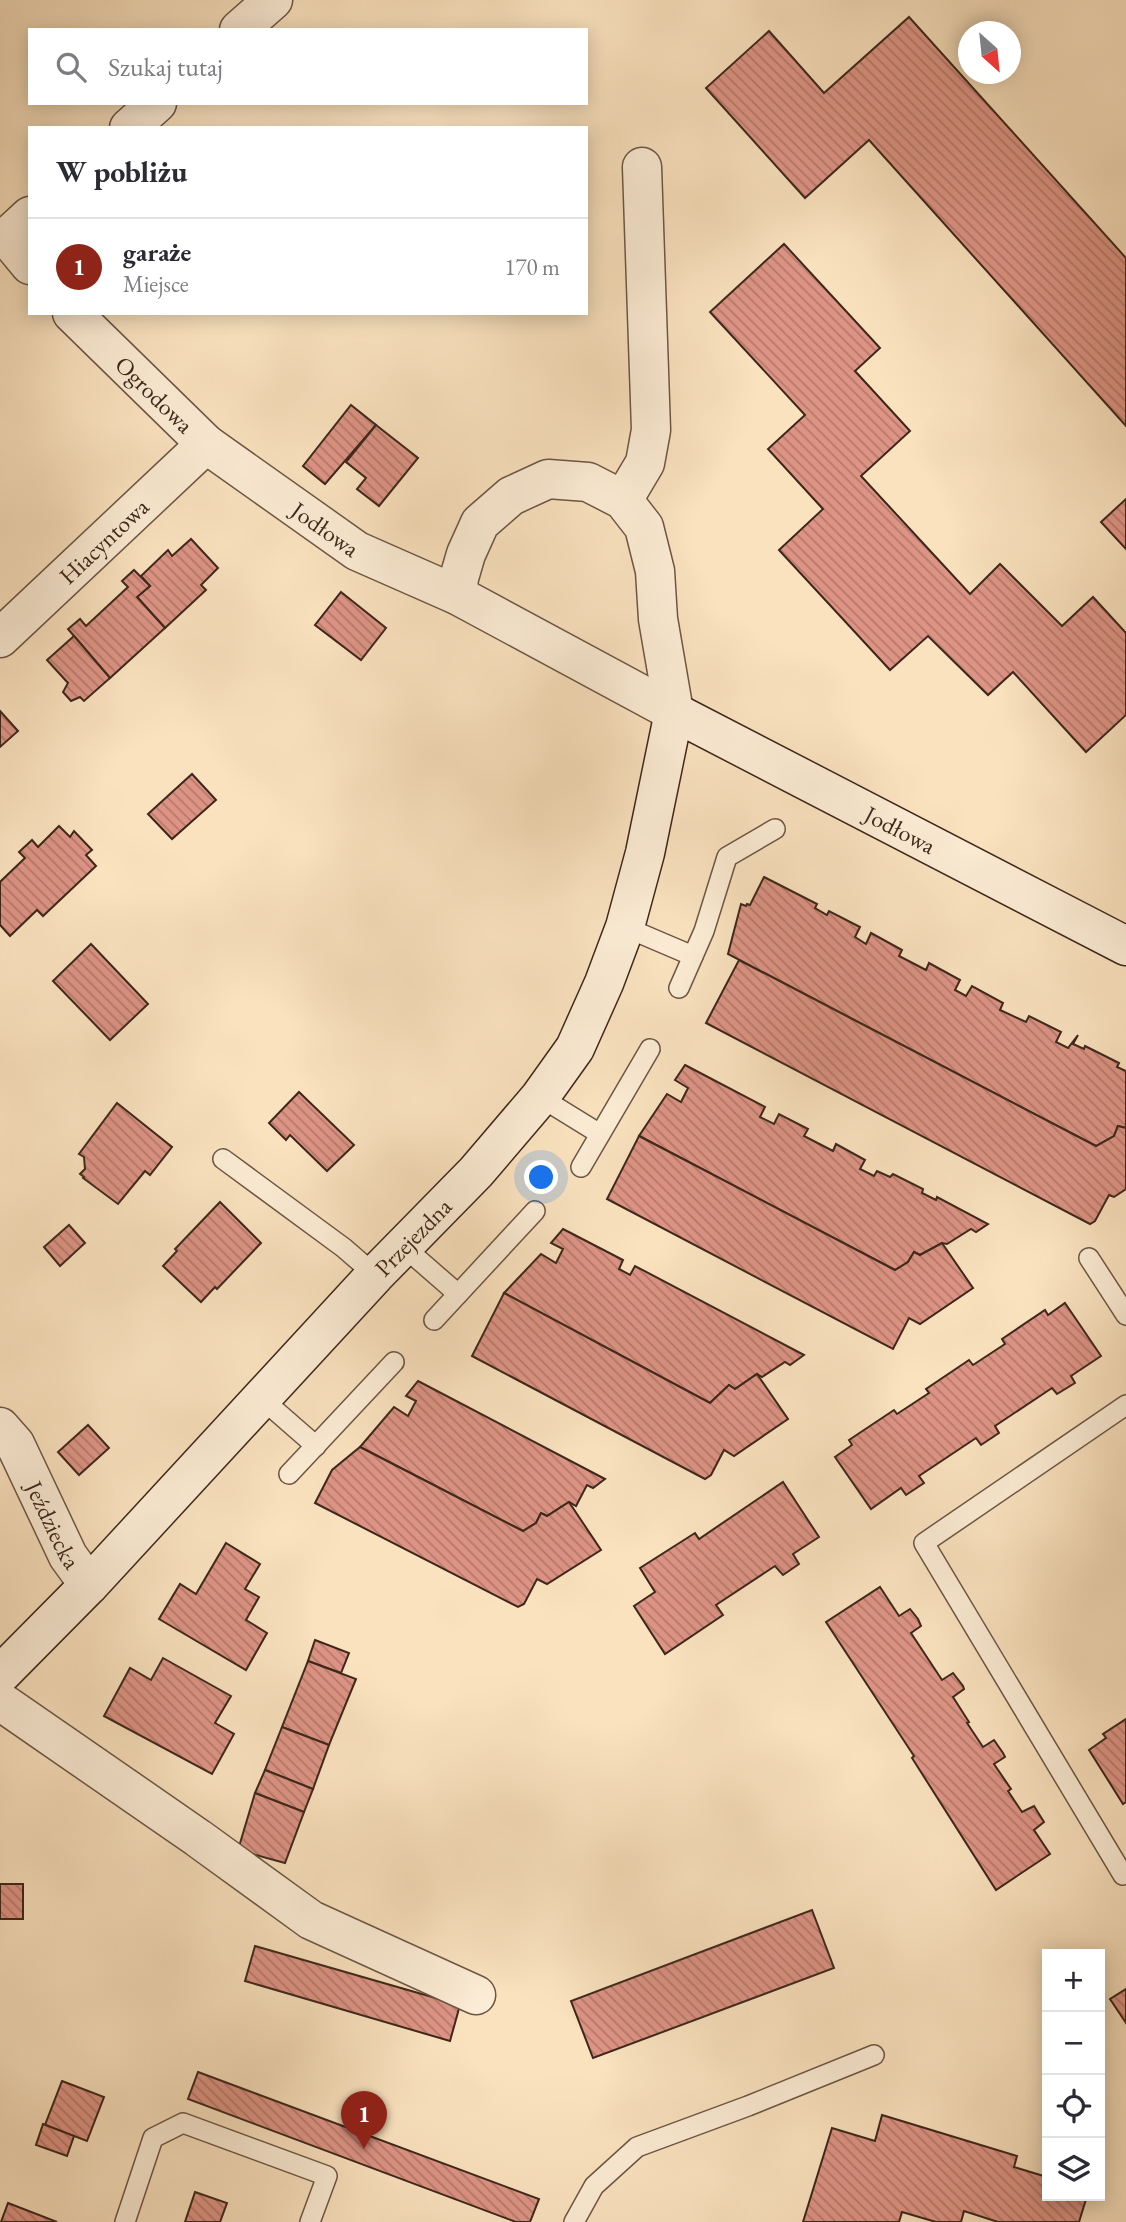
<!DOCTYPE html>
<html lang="pl">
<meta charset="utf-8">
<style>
body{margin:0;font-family:"EB Garamond",serif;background:#f7f7f7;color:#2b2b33}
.controls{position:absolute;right:21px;bottom:21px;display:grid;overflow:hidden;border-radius:0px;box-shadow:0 4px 18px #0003}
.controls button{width:63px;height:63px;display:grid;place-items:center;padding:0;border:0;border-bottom:2px solid #e1e1e2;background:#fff;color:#2b2b33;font:35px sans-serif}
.compass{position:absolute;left:958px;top:21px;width:63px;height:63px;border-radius:50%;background:#fff;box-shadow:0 4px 18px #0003;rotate:153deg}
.you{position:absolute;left:542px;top:1178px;width:24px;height:24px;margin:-18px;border:5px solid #fff;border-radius:50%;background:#1a73e8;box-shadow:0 0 0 10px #1a73e833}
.badge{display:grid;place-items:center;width:46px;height:46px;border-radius:50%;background:#8f2418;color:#fff;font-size:23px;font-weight:700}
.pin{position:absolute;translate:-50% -58px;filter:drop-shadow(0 2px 4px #0008)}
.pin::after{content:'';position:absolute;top:37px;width:24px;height:21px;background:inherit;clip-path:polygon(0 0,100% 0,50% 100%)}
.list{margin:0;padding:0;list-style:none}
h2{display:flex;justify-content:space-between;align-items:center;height:91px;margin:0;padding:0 28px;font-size:30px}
h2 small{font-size:23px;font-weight:400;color:#7c7c81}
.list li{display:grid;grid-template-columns:46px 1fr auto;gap:21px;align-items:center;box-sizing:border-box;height:98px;padding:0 28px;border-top:2px solid #e1e1e2}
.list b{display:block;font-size:26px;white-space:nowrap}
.list p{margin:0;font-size:23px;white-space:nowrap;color:#7c7c81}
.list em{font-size:23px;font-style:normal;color:#7c7c81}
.icon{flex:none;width:38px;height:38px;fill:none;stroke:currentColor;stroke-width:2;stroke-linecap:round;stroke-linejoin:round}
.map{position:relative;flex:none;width:1126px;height:2222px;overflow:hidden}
.search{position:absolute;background:#fff;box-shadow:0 4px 18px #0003;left:28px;top:28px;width:560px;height:77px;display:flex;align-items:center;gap:18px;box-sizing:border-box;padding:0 24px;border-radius:0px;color:#7c7c81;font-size:26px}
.panel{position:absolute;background:#fff;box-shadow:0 4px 18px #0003;left:28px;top:126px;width:560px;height:189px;border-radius:0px}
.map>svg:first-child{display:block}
.building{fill:url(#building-back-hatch);stroke:#3d271b;stroke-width:2}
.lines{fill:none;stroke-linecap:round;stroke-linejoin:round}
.lane-casing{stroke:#6c5644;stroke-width:22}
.street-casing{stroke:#6c5644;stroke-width:41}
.secondary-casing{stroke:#3d271b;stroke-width:41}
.lane{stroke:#fcecd5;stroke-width:19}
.street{stroke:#fcecd5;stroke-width:38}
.secondary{stroke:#fcecd5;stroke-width:38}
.labels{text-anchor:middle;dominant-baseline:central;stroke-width:6;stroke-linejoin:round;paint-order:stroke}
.street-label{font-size:24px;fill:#3d271b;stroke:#fcecd5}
</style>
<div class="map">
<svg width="1126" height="2222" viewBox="0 0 1126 2222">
<defs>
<pattern id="building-back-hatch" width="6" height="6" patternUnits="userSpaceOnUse" patternTransform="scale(1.75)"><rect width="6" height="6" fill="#de9485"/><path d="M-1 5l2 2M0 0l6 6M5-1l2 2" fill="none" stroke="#b5796c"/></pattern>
</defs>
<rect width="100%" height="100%" fill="#fae2bf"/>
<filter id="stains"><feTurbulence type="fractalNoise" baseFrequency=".00286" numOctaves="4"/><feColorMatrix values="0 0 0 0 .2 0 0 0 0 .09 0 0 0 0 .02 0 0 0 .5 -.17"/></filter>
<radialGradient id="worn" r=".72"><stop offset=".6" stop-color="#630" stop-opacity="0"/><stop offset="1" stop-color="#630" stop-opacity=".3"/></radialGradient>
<!-- building -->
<g class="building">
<path d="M909 17 1126 258V426L869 140 805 198 706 88 769 31 824 93Z"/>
<path d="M784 244 880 348 855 371 910 431 861 476 970 594 1000 564 1062 626 1093 597 1126 633V715L1086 752 1013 672 988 695 928 636 890 670 779 550 823 509 768 449 805 415 710 312Z"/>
<path d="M351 405 376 425 325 484 303 466Z"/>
<path d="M376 425 418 458 379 506 357 489 366 478 346 462Z"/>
<path d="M1126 499V549L1101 522Z"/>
<path d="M191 539 218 568 201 585 206 590 165 628 137 597 150 586 141 576 168 550 172 556Z"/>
<path d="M134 570 150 586 137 597 165 628 110 678 68 629 80 619 86 626 128 587 122 581Z"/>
<path d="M341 592 386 628 361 660 315 625Z"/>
<path d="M74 636 110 678 84 701 80 697 71 701 63 692 68 683 47 660Z"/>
<path d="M0 711 18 731 0 747Z"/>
<path d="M192 774 216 800 172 839 148 814Z"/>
<path d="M59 826 70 837 74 831 92 850 86 855 96 866 43 916 37 910 10 936 0 925V882L25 858 19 852 32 840 38 847Z"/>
<path d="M764 877 817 904 815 908 827 915 829 911 860 927 855 937 866 944 871 933 902 950 899 956 926 970 929 963 960 980 955 990 966 996 972 986 1003 1003 1000 1010 1026 1022 1029 1016 1061 1032 1056 1042 1068 1048 1078 1035 1073 1044 1084 1049 1085 1046 1119 1063 1117 1067 1126 1071V1128L1118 1126 1114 1136 1096 1146 728 954 741 904 746 906 747 904 750 905Z"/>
<path d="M91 944 148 1004 110 1040 53 981Z"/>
<path d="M739 960 1096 1146 1114 1136 1118 1126 1126 1128V1189L1114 1197 1109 1195 1095 1221 1090 1224 706 1023Z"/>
<path d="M685 1065 765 1107 760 1117 774 1124 779 1114 808 1129 804 1136 833 1151 836 1144 865 1160 860 1169 874 1176 877 1171 890 1177 893 1174 923 1189 922 1193 936 1200 937 1197 988 1224 976 1232 971 1229 947 1244 942 1243 920 1255 914 1252 908 1262 895 1270 639 1136 667 1094 681 1102 688 1088 675 1080Z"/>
<path d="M299 1092 354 1145 327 1171 290 1135 286 1140 269 1123Z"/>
<path d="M117 1103 172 1147 150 1175 145 1171 118 1204 83 1178 84 1177 80 1174 85 1169 84 1157 79 1154Z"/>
<path d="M639 1136 895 1270 908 1262 914 1252 920 1255 942 1243 973 1288 920 1324 909 1318 893 1349 607 1199Z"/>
<path d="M220 1202 261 1243 217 1289 215 1287 201 1302 163 1266 177 1251 175 1249Z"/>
<path d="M69 1225 85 1243 60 1266 44 1247Z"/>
<path d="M563 1229 623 1260 619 1269 630 1275 635 1266 804 1355 790 1365 785 1362 762 1377 757 1374 735 1389 729 1385 710 1403 504 1293 541 1254 556 1263 563 1249 551 1243Z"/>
<path d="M504 1293 710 1403 729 1385 735 1389 757 1374 788 1419 734 1456 724 1450 711 1475 705 1479 472 1356Z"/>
<path d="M1065 1303 1101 1356 1071 1376 1075 1383 1057 1394 1052 1388 995 1426 999 1433 981 1445 976 1438 919 1476 924 1483 906 1495 901 1488 871 1509 835 1457 852 1445 849 1440 894 1410 897 1414 929 1393 926 1389 969 1360 973 1365 1005 1344 1002 1339 1045 1310 1048 1315Z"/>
<path d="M418 1381 605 1479 593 1488 587 1485 576 1506 569 1502 547 1516 541 1513 536 1523 523 1531 360 1447 394 1407 408 1416 416 1401 406 1396Z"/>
<path d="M88 1425 109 1448 79 1475 58 1452Z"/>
<path d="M360 1447 523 1531 536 1523 541 1513 547 1516 569 1502 601 1550 547 1584 537 1579 524 1604 518 1607 315 1503 332 1470Z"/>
<path d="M783 1482 819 1537 793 1554 799 1564 783 1575 775 1566 716 1605 723 1615 665 1654 634 1606 655 1592 640 1568 695 1533 699 1539Z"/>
<path d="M226 1543 260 1564 245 1589 259 1597 246 1620 267 1633 246 1670 159 1619 180 1584 196 1594Z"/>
<path d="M880 1587 899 1616 910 1609 918 1619 921 1626 911 1633 942 1680 953 1673 963 1686 964 1689 953 1697 969 1722 967 1723 983 1747 994 1740 1003 1753 1005 1757 994 1764 1011 1789 1008 1791 1022 1812 1034 1806 1044 1822 1034 1830 1050 1854 996 1890 912 1758 914 1756 826 1622Z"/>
<path d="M315 1640 349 1653 341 1673 308 1661Z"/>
<path d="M163 1658 231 1696 215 1723 234 1734 212 1774 104 1716 130 1668 151 1680Z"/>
<path d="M308 1661 356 1679 329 1745 282 1727Z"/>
<path d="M1126 1719V1802L1123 1804 1089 1750 1106 1738 1103 1734Z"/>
<path d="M282 1727 329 1745 313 1789 265 1770Z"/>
<path d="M265 1770 313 1789 304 1812 255 1793Z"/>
<path d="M255 1793 304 1812 285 1863 238 1850Z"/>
<rect x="0" y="1884" width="23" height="35"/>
<path d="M812 1910 834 1968 593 2058 571 2001Z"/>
<path d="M255 1946 460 2005 450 2041 245 1981Z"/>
<path d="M1126 1989V2023L1110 1999Z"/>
<path d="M198 2072 539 2199 530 2222H516L188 2099Z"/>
<path d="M62 2081 104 2097 87 2141 45 2125Z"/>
<path d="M882 2115 1017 2156 1014 2167 1047 2177V2196H1087L1079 2222H998L964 2211 961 2222H936L902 2212 899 2222H803L832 2128 875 2141Z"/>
<path d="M43 2124 74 2136 67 2156 36 2145Z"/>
<path d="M195 2192 227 2203 220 2222H185Z"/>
<path d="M8 2203 57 2222H1Z"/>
</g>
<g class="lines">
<defs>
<g id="lane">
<path d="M625 927 693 956"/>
<path d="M679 988 704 931 727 857 775 829"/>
<path d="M540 1097 600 1134"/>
<path d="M223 1159 344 1248 375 1275"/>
<path d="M581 1167 650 1049"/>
<path d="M404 1247 458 1294"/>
<path d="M1089 1258 1126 1315"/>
<path d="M434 1320 535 1211"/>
<path d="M261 1398 316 1446"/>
<path d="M1126 1405 924 1543 1123 1875 1126 1873"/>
<path d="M289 1474 394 1362"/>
<path d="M125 2222 153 2138 183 2123 327 2176 310 2222"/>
<path d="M574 2222 594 2186 637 2147 748 2106 874 2055"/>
</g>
<g id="street">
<path d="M239 30 273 0"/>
<path d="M129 128 157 103"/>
<path d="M30 216 7 237 30 265"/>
<path id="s1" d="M72 313 206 444 357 551 457 595 674 712"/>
<path d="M623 500 645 463 651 430 642 167"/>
<path d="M457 595 459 578 466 554 480 523 511 496 548 479 588 482 623 500 644 527 655 571 658 619 674 712"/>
<path id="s2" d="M0 638 206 444"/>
<path id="s3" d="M0 1427 15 1444 68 1556 89 1585"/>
<path d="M0 1701 198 1838 311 1920 476 1995"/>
</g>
<g id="secondary">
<path id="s4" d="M0 1675 89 1585 375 1275 476 1172 540 1097 575 1048 604 983 625 927 645 853 674 712 1126 946"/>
</g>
</defs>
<!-- lane casing -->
<use href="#lane" class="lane-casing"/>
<!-- street casing -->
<use href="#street" class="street-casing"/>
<!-- secondary casing -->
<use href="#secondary" class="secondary-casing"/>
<!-- lane -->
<use href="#lane" class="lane"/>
<!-- street -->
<use href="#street" class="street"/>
<!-- secondary -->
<use href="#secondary" class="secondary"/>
</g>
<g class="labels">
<!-- street labels -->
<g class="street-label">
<text stroke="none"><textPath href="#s1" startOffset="116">Ogrodowa</textPath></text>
<text stroke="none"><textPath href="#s1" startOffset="334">Jodłowa</textPath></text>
<text stroke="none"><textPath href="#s2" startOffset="142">Hiacyntowa</textPath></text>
<text stroke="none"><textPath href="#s4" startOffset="1458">Jodłowa</textPath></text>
<text stroke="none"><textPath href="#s4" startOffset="602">Przejezdna</textPath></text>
<text stroke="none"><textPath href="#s3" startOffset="112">Jeździecka</textPath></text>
</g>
</g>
<rect width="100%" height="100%" filter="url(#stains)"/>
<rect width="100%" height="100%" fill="url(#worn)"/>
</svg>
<div class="controls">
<button>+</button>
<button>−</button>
<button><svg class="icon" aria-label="locate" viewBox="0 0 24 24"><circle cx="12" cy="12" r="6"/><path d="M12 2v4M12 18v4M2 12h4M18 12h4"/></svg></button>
<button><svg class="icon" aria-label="layers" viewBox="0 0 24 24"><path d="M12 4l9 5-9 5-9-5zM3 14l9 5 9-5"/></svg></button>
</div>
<svg class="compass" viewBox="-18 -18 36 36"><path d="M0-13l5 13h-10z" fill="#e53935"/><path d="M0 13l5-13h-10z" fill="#7c7c81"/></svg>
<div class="you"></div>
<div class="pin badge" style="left:364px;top:2149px">1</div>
<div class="search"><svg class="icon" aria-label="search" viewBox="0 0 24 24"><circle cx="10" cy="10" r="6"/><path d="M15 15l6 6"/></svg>Szukaj tutaj</div>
<section class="panel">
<h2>W pobliżu<small></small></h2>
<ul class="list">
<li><span class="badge">1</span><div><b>garaże</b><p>Miejsce</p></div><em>170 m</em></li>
</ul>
</section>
</div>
